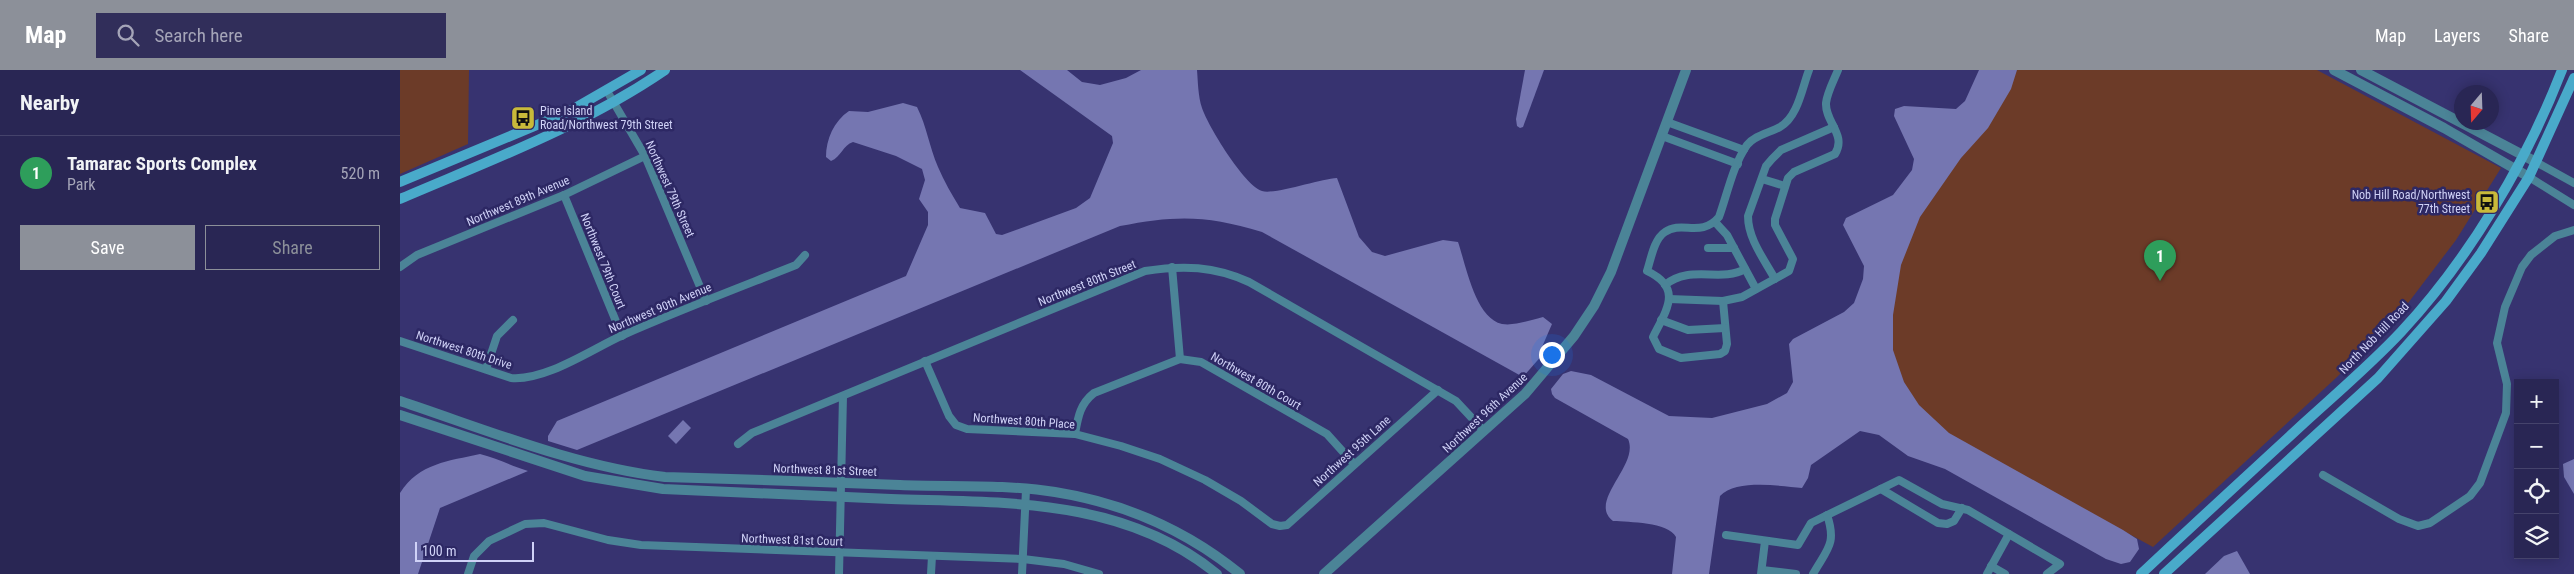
<!DOCTYPE html>
<meta charset="utf-8">
<style>
body{margin:0;font-family:"Roboto Condensed",sans-serif;background:#312e5a;color:#f1f3f6}
.controls{position:absolute;right:15px;bottom:15px;display:grid;overflow:hidden;border-radius:0px;box-shadow:0 2px 12px #0003}
.controls button{width:45px;height:45px;display:grid;place-items:center;padding:0;border:0;border-bottom:1px solid #45436b;background:#292654;color:#f1f3f6;font:25px sans-serif}
.compass{position:absolute;left:2054px;top:15px;width:45px;height:45px;border-radius:50%;background:#292654;box-shadow:0 2px 12px #0003;rotate:199deg}
.scale{position:absolute;left:15px;bottom:12px;width:119px;box-sizing:border-box;padding-left:5px;border:2px solid #d0d2f7;border-top:0;font-size:14px;line-height:18px;white-space:nowrap;color:#d0d2f7;-webkit-text-stroke:4px #2d2864;paint-order:stroke}
.you{position:absolute;left:1151px;top:284px;width:18px;height:18px;margin:-12px;border:4px solid #fff;border-radius:50%;background:#1a73e8;box-shadow:0 0 0 8px #1a73e833}
.badge{display:grid;place-items:center;width:32px;height:32px;border-radius:50%;background:#8c9099;color:#fff;font-size:16px;font-weight:700}
.pin{position:absolute;translate:-50% -41px;filter:drop-shadow(0 1px 2px #0008)}
.pin::after{content:'';position:absolute;top:26px;width:18px;height:15px;background:inherit;clip-path:polygon(0 0,100% 0,50% 100%)}
.list{margin:0;padding:0;list-style:none}
h2{display:flex;justify-content:space-between;align-items:center;height:65px;margin:0;padding:0 20px;font-size:21px}
h2 small{font-size:16px;font-weight:400;color:#a5a5b8}
.list li{display:grid;grid-template-columns:32px 1fr auto;gap:15px;align-items:center;box-sizing:border-box;height:75px;padding:0 20px;border-top:1px solid #45436b}
.list b{display:block;font-size:19px;white-space:nowrap}
.list p{margin:0;font-size:16px;white-space:nowrap;color:#a5a5b8}
.list em{font-size:16px;font-style:normal;color:#a5a5b8}
.actions{display:flex;gap:10px;padding:15px 20px}
.actions a{flex:1;padding:11px 0;border:1px solid #8c9099;border-radius:0px;text-align:center;font-size:18px;color:#8c9099}
.actions .main{background:#8c9099;color:#fff}
.icon{flex:none;width:28px;height:28px;fill:none;stroke:currentColor;stroke-width:2;stroke-linecap:round;stroke-linejoin:round}
.map{position:relative;flex:none;width:2174px;height:504px;overflow:hidden}
header{display:flex;align-items:center;gap:30px;box-sizing:border-box;height:70px;padding:0 25px;background:#8c9099;color:#fff}
header strong{font-size:24px}
nav{display:flex;gap:28px;margin-inline-start:auto;font-size:18px}
.search{width:350px;height:45px;background:#312e5a;display:flex;align-items:center;gap:12px;box-sizing:border-box;padding:0 18px;border-radius:0px;color:#a5a5b8;font-size:19px}
main{display:flex}
aside{flex:1;background:#292654}
.map>svg:first-child{display:block}
.green{fill:#6c3b28}
.water{fill:#7576b1}
.lines{fill:none;stroke-linecap:round;stroke-linejoin:round}
.minor{stroke:#4b8497;stroke-width:8}
.tertiary{stroke:#4b8497;stroke-width:10}
.secondary{stroke:#49aaca;stroke-width:10}
.labels{text-anchor:middle;dominant-baseline:central;stroke-width:5;stroke-linejoin:round;paint-order:stroke}
.poi-label{font-size:12px;fill:#d0d2f7;stroke:#2d2864;text-anchor:start}
.street-label{font-size:12px;fill:#d0d2f7;stroke:#2d2864}
</style>
<header>
<strong>Map</strong>
<div class="search"><svg class="icon" aria-label="search" viewBox="0 0 24 24"><circle cx="10" cy="10" r="6"/><path d="M15 15l6 6"/></svg>Search here</div>
<nav><a>Map</a><a>Layers</a><a>Share</a></nav>
</header>
<main>
<aside>
<h2>Nearby<small></small></h2>
<ul class="list">
<li><span class="badge" style="background:#2e9e5b">1</span><div><b>Tamarac Sports Complex</b><p>Park</p></div><em>520 m</em></li>
</ul>
<div class="actions"><a class="main">Save</a><a>Share</a></div>
</aside>
<div class="map">
<svg width="2174" height="504" viewBox="0 0 2174 504">
<rect width="100%" height="100%" fill="#373370"/>
<!-- green -->
<g class="green">
<path d="M0 0H69L68 74 0 104Z"/>
<path d="M1613 0H1917L2101 98 2056 170 2002 241 1937 307 1753 477 1545 364 1515 335 1496 306 1487 250 1501 182 1533 118Z"/>
</g>
<!-- water -->
<g class="water">
<path d="M620 0H667L682 12 700 15 726 8 741 0H797C798 12 798 26 802 38 808 56 844 115 862 121 874 125 920 109 937 108L959 167 972 182 985 186 1043 170 1058 172C1066 195 1075 248 1102 254 1115 256 1131 250 1143 247L1152 254 1142 277 1144 283 1123 307 862 162C807 145 776 145 720 156L177 380 148 371V366L157 351 506 206 528 155V142L519 129 525 110 522 99 496 86 453 72C443 75 441 87 431 91L426 87C426 69 434 51 449 41L468 42 503 33 517 37C527 57 529 76 538 97 544 111 552 125 560 138L585 143 596 164 602 165 676 138 690 128 713 73 712 66Z"/>
<path d="M1125 0H1144L1123 57 1120 58 1117 56 1116 49Z"/>
<path d="M1579 0H1617L1611 19 1588 58 1561 88 1520 147 1501 195 1493 245V280L1504 312 1519 335 1549 363 1723 460 1737 469 1739 479 1730 492 1721 494 1706 489 1545 399 1508 386 1479 365 1460 361 1411 395 1408 408 1402 418C1380 416 1336 409 1320 426L1309 504H1272L1276 467C1268 452 1229 452 1213 451 1187 431 1240 395 1228 369L1155 328 1152 324 1151 319 1163 304 1171 301 1191 305 1269 346 1312 348 1367 334 1387 323 1393 312 1389 274 1393 269 1444 242 1454 233 1463 209 1464 196 1443 155 1446 148 1493 125 1512 100 1514 89 1494 46 1495 39 1504 36 1556 39 1565 31Z"/>
<path d="M283 350 291 358 276 374 268 366Z"/>
<path d="M80 384C97 388 111 396 128 401L40 438 18 504H0V423C19 393 49 391 80 384Z"/>
<path d="M2174 389V424L2164 407 2163 394Z"/>
<path d="M1837 481 1850 504H1805L1824 486Z"/>
</g>
<g class="lines">
<!-- minor -->
<g class="minor">
<path d="M207 21 245 86 306 231"/>
<path d="M1267 52 1344 80"/>
<path d="M1262 66 1338 94"/>
<path d="M2136 92 2174 113"/>
<path d="M2129 107 2174 135"/>
<path d="M1362 109 1385 116"/>
<path d="M164 125 222 266"/>
<path d="M1315 152 1327 165 1356 219"/>
<path d="M1308 178H1334"/>
<path d="M0 197 17 185 164 125 245 86"/>
<path d="M772 197 780 289"/>
<path d="M1375 209C1364 189 1348 169 1348 146L1366 96 1372 89 1381 80 1434 57"/>
<path d="M1265 215C1290 194 1321 213 1345 199"/>
<path d="M1269 229 1323 231 1342 227 1389 201 1393 189 1375 155V149L1388 108 1394 102 1435 84C1447 65 1425 52 1426 33 1427 23 1434 10 1438 0"/>
<path d="M1323 231 1327 274 1325 281 1320 284 1281 288 1259 279 1253 267C1267 239 1283 218 1247 201 1251 189 1254 169 1265 162 1282 150 1301 168 1319 147 1327 125 1333 95 1347 75 1355 65 1369 63 1380 57 1398 47 1402 18 1409 0"/>
<path d="M1261 250 1288 260 1325 258"/>
<path d="M0 271 111 308C146 311 192 279 223 265 280 240 338 218 396 195L405 185"/>
<path d="M525 291 549 346 556 355 567 359 675 364 721 376 760 389 805 410 841 431 872 454 880 456 887 455 1038 320"/>
<path d="M86 299 97 266 113 250"/>
<path d="M675 364C678 347 680 334 694 323L780 289 801 292 927 364 954 394"/>
<path d="M338 374 352 363 745 201C783 195 814 196 849 212L1056 331 1084 361"/>
<path d="M1923 405 1999 449 2018 456 2030 453 2070 426 2080 413 2106 343 2107 314 2097 273 2105 237 2122 197 2131 185 2155 166 2174 160"/>
<path d="M1481 419 1538 453 1547 454 1554 451 1562 438"/>
<path d="M1326 465 1398 475 1411 453 1499 410 1542 434 1568 440 1660 494 1647 504"/>
<path d="M1591 496 1605 504"/>
<path d="M1362 500 1396 504"/>
<path d="M68 504 74 486 89 471 125 454 144 453 208 470 241 475 623 489 664 494 699 504"/>
<path d="M439 504 443 326"/>
<path d="M531 504 532 486"/>
<path d="M622 504 626 420"/>
<path d="M1361 504 1365 471"/>
<path d="M1413 504C1427 479 1437 474 1427 445"/>
<path d="M1587 504 1609 464"/>
</g>
<!-- tertiary -->
<g class="tertiary">
<path d="M1934 0 2044 58 2129 107"/>
<path d="M1961 0 2136 92"/>
<path d="M0 331C87 360 174 396 265 407 343 409 422 412 500 415 551 417 605 414 655 422 723 433 786 460 840 504"/>
<path d="M0 345 185 406 263 419C339 422 415 425 491 429 605 433 723 427 817 504"/>
<path d="M924 504 1125 324 1174 266 1194 236 1211 202 1286 0"/>
</g>
<!-- secondary -->
<g class="secondary">
<path d="M0 112 168 42 241 0"/>
<path d="M0 129C91 90 183 56 265 0"/>
<path d="M1741 504C1795 453 1850 403 1904 353 1937 323 1971 294 2001 262 2069 189 2126 93 2162 0"/>
<path d="M1764 504 1978 308 2046 231 2081 183 2129 107 2174 8"/>
</g>
</g>
<!-- icons -->
<defs>
<symbol id="bus-square" viewBox="-11 -11 22 22"><rect x="-9" y="-9" width="18" height="18" rx="4" fill="#c9ba3a" stroke="#2d2864"/><path d="M-5-6H5V4H4V6H2V4H-2V6H-4V4H-5ZM-3.5-4V0h7V-4ZM-3.5 1.2v1.5H-2V1.2ZM2 1.2v1.5H3.5V1.2Z" fill="#111"/></symbol>
</defs>
<g fill-rule="evenodd">
<use href="#bus-square" x="109" y="34" width="28" height="28"/>
<use href="#bus-square" x="2073" y="118" width="28" height="28"/>
</g>
<g class="labels">
<!-- poi labels -->
<g class="poi-label">
<text x="140" y="41">Pine Island<tspan x="140" dy="14">Road/Northwest 79th Street</tspan></text>
<text x="2070" y="125" text-anchor="end">Nob Hill Road/Northwest<tspan x="2070" dy="14">77th Street</tspan></text>
</g>
<!-- street labels -->
<g class="street-label">
<text transform="translate(270 119) rotate(66)">Northwest 79th Street</text>
<text transform="translate(118 131) rotate(-23)">Northwest 89th Avenue</text>
<text transform="translate(203 191) rotate(68)">Northwest 79th Court</text>
<text transform="translate(687 213) rotate(-22)">Northwest 80th Street</text>
<text transform="translate(260 238) rotate(-23)">Northwest 90th Avenue</text>
<text transform="translate(1974 268) rotate(-46)">North Nob Hill Road</text>
<text transform="translate(64 280) rotate(18)">Northwest 80th Drive</text>
<text transform="translate(856 311) rotate(30)">Northwest 80th Court</text>
<text transform="translate(1085 343) rotate(-43)">Northwest 96th Avenue</text>
<text transform="translate(624 351) rotate(4)">Northwest 80th Place</text>
<text transform="translate(952 381) rotate(-42)">Northwest 95th Lane</text>
<text transform="translate(425 400) rotate(2)">Northwest 81st Street</text>
<text transform="translate(392 470) rotate(2)">Northwest 81st Court</text>
</g>
</g>
</svg>
<div class="controls">
<button>+</button>
<button>−</button>
<button><svg class="icon" aria-label="locate" viewBox="0 0 24 24"><circle cx="12" cy="12" r="6"/><path d="M12 2v4M12 18v4M2 12h4M18 12h4"/></svg></button>
<button><svg class="icon" aria-label="layers" viewBox="0 0 24 24"><path d="M12 4l9 5-9 5-9-5zM3 14l9 5 9-5"/></svg></button>
</div>
<svg class="compass" viewBox="-18 -18 36 36"><path d="M0-13l5 13h-10z" fill="#e53935"/><path d="M0 13l5-13h-10z" fill="#a5a5b8"/></svg>
<div class="scale">100 m</div>
<div class="you"></div>
<div class="pin badge" style="left:1760px;top:211px;background:#2e9e5b">1</div>
</div>
</main>
